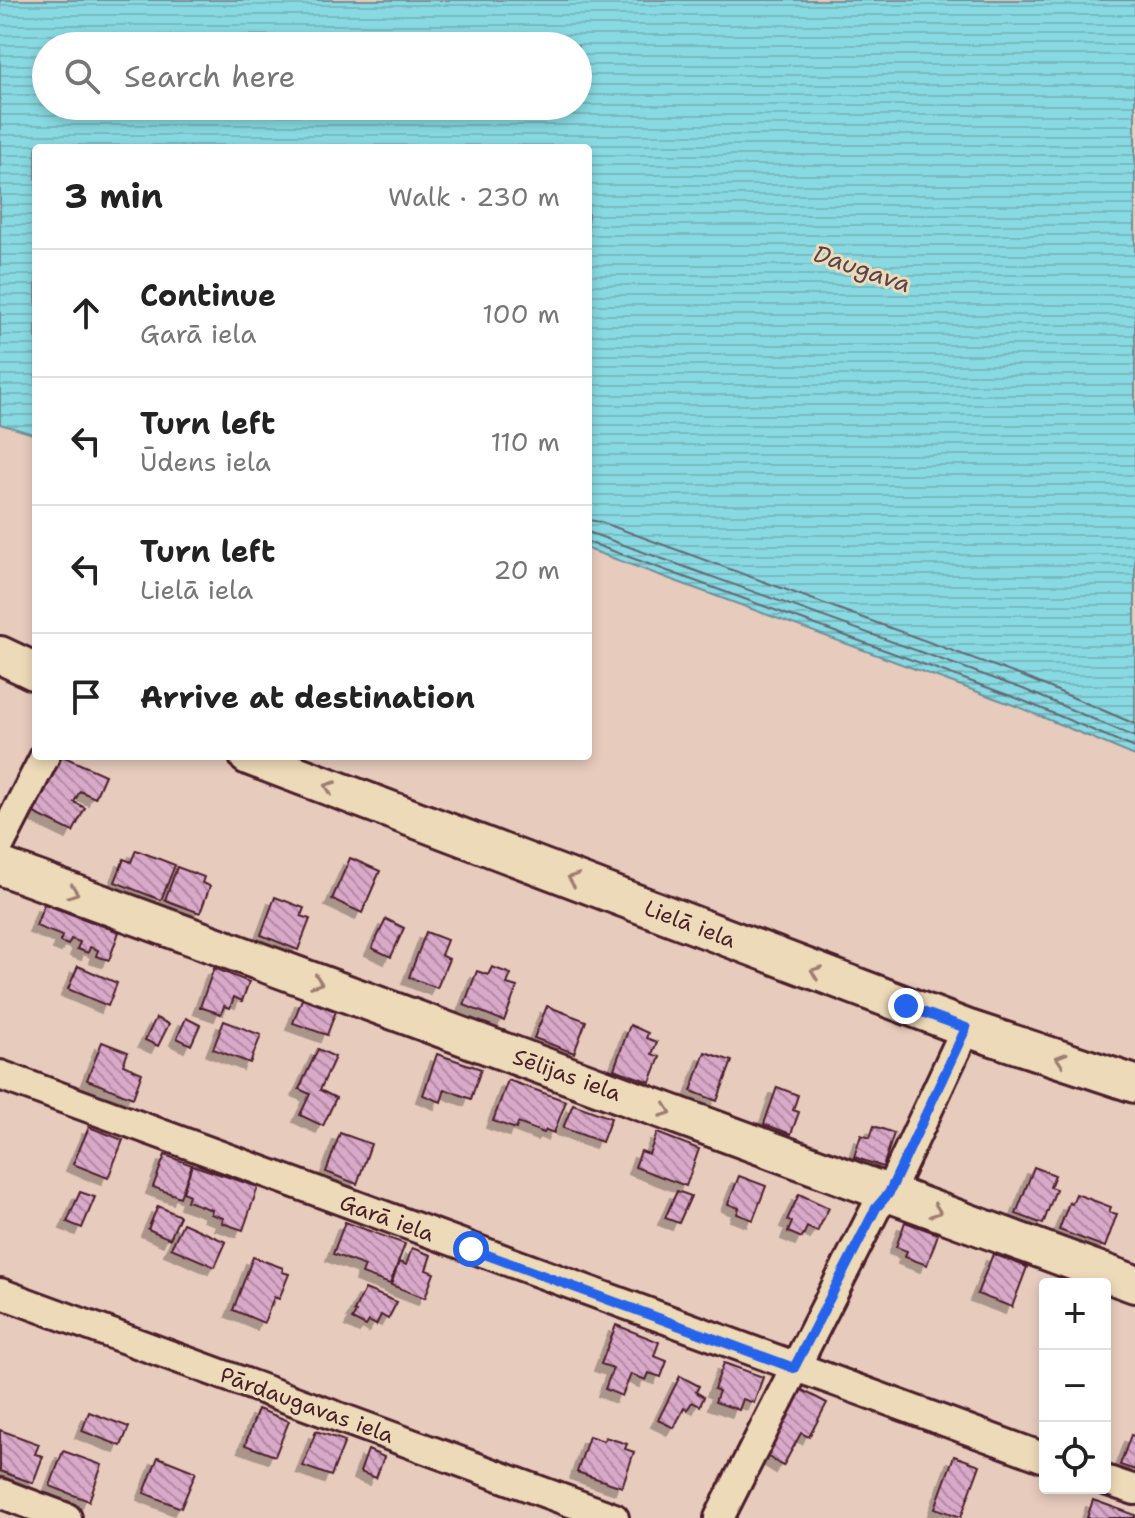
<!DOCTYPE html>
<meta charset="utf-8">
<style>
body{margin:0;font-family:"Shantell Sans",sans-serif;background:#f2f2f2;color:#222}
.controls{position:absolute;right:24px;bottom:24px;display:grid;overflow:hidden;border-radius:8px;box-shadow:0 4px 12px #0003}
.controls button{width:72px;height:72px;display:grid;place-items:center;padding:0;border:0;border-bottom:2px solid #e0e0e0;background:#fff;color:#222;font:40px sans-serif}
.stop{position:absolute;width:24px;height:24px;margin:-18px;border:6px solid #2563eb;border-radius:50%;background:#fff}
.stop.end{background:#2563eb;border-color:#fff;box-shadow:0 2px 8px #0008}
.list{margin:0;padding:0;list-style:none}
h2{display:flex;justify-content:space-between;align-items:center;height:104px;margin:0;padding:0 32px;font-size:34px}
h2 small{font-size:26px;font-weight:400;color:#767676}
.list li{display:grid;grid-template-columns:52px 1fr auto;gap:24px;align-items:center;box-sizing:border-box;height:128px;padding:0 32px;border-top:2px solid #e0e0e0}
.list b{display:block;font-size:30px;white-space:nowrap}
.list p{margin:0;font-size:26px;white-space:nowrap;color:#767676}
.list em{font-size:26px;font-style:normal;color:#767676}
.icon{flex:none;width:44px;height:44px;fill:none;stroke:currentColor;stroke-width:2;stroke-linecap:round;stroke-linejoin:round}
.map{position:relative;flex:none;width:1135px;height:1518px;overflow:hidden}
.search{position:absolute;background:#fff;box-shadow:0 4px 12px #0003;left:32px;top:32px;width:560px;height:88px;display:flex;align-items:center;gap:20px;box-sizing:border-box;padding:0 28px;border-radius:44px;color:#767676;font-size:30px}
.panel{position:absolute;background:#fff;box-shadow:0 4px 12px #0003;left:32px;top:144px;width:560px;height:616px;border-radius:8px}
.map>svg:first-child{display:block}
.water{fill:url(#water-rules);stroke:#6f8f98;stroke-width:2;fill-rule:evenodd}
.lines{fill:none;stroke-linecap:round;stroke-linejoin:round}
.shore{stroke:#636974;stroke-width:2}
.building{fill:url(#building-back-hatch);stroke:#4a1f2b;stroke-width:2;filter:url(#shadow)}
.minor-casing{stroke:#4a1f2b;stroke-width:34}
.major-casing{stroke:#4a1f2b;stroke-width:42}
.minor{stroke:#eddab8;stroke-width:28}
.major{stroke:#eddab8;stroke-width:36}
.oneway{stroke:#9c7c72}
.route{stroke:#2563eb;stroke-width:10}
.labels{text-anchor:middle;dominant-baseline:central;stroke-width:6;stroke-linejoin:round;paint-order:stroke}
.street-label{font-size:22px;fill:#4a1f2b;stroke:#eddab8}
.water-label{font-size:24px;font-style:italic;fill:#56444f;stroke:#eddab8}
</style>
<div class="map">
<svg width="1135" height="1518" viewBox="0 0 1135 1518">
<defs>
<pattern id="water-rules" width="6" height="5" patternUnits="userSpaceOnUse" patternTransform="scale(2)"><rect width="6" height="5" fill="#88d9e1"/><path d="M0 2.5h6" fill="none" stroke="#77bac1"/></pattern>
<pattern id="building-back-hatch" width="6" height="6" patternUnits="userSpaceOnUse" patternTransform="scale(2)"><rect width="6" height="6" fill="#d9a9c9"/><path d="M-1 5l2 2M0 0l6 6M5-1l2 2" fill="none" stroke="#b289a3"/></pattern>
<filter id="shadow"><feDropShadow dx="-7" dy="7" stdDeviation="0" flood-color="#0004"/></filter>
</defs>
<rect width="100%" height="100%" fill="#e7cbbd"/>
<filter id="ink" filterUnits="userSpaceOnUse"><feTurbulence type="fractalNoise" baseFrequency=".0125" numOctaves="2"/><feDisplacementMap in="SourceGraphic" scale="16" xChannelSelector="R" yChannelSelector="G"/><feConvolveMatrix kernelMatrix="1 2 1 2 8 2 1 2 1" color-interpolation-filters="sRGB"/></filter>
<g filter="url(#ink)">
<!-- water -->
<path class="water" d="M0 0H1135V756L1016 706 588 549V148H36V435L0 424ZM46 46H578V106H46Z"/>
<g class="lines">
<!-- shore -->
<g class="shore">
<path d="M588 520 601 522 1027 678 1135 724"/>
<path d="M588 532 1023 689 1135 737"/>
<path d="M588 542 1019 699 1135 748"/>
</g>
</g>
<!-- building -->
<g class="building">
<path d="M62 756 105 775 95 798 80 791 74 802 85 808 73 832 34 813Z"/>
<path d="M136 850 175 865 161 900 115 882 124 859 131 862Z"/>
<path d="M350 858 380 871 362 913 332 899Z"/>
<path d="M177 867 204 877 202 883 210 886 200 913 165 900Z"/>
<path d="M275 897 304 908 301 916 310 919 298 950 261 935Z"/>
<path d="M44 904 119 932 109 960 96 956 98 950 90 947 88 953 77 949 80 942 71 939 68 945 60 942 62 936 36 926Z"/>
<path d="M386 919 404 928 391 957 372 948Z"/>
<path d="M426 932 447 940 441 955 449 959 437 988 409 977Z"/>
<path d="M78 966 117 983 108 1006 68 989Z"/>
<path d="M492 967 511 974 507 984 517 987 504 1021 464 1005 477 971 488 975Z"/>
<path d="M214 968 249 982 242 1001 234 997 230 1008 224 1006 221 1014 200 1007Z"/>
<path d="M302 999 336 1011 327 1035 293 1023Z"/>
<path d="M547 1006 586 1021 574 1053 534 1038Z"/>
<path d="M156 1018 169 1024 158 1046 145 1040Z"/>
<path d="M186 1018 200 1025 191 1045 177 1038Z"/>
<path d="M224 1021 261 1035 250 1063 213 1049Z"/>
<path d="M630 1025 648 1033 646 1038 657 1042 652 1054 660 1057 650 1082 614 1069Z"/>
<path d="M102 1042 128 1052 123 1065 142 1073 133 1098 87 1080Z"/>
<path d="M318 1049 335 1057 320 1090 336 1098 323 1126 300 1115 310 1094 299 1089Z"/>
<path d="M705 1052 732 1061 717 1101 691 1091Z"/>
<path d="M437 1054 481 1069 471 1099 445 1089 441 1102 423 1095Z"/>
<path d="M508 1080 566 1101 554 1133 546 1130 544 1133 518 1123 516 1129 493 1121Z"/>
<path d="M777 1087 798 1095 793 1110 799 1112 791 1134 764 1124Z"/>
<path d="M573 1104 611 1118 602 1142 563 1128Z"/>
<path d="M874 1126 894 1133 883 1167 854 1157 861 1135 870 1138Z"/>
<path d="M89 1127 123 1140 108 1178 73 1164Z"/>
<path d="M340 1133 371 1144 357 1184 326 1172Z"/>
<path d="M657 1133 699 1149 686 1186 635 1167 641 1151 649 1154Z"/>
<path d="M165 1155 192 1165 180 1197 153 1187Z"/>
<path d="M192 1165 258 1187 243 1230 222 1223 223 1218 211 1214 212 1210 187 1201 189 1195 183 1192Z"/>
<path d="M1034 1167 1055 1175 1050 1187 1056 1189 1043 1224 1016 1214Z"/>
<path d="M739 1176 766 1186 753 1220 737 1214 739 1208 728 1204Z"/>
<path d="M677 1191 691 1196 679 1223 665 1218Z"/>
<path d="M80 1192 95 1197 82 1228 67 1222Z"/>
<path d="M799 1194 829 1208 817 1232 807 1227 802 1238 788 1232 792 1222 787 1220Z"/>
<path d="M1076 1194 1111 1207 1109 1212 1117 1214 1105 1247 1059 1230 1069 1203 1072 1204Z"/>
<path d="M158 1206 180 1216 170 1239 148 1229Z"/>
<path d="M345 1222 405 1244 390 1284 362 1274 365 1266 333 1254Z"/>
<path d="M905 1222 938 1234 927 1265 905 1257 907 1251 896 1247Z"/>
<path d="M183 1223 226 1242 215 1267 171 1248Z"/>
<path d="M412 1248 431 1255 426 1270 434 1273 425 1298 391 1285 399 1262 406 1265Z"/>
<path d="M993 1254 1027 1267 1012 1307 977 1294Z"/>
<path d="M253 1257 283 1268 282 1272 289 1274 279 1299 274 1297 264 1323 233 1310Z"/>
<path d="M365 1289 397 1302 388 1319 381 1315 376 1325 369 1321 366 1326 352 1319 356 1312 354 1311Z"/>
<path d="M616 1325 659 1342 654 1356 667 1361 661 1377 649 1373 646 1380 631 1374 622 1396 605 1389 613 1368 601 1364Z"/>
<path d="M724 1363 763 1377 754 1403 743 1399 739 1410 715 1402 719 1391 714 1389Z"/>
<path d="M680 1376 699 1386 696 1392 704 1397 700 1406 692 1402 687 1410 684 1408 674 1428 658 1420Z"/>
<path d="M800 1389 827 1403 809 1437 801 1433 783 1466 765 1455Z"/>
<path d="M258 1409 289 1421 275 1456 245 1445Z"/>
<path d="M89 1412 129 1427 121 1446 82 1431Z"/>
<path d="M0 1430 39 1444 35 1454 43 1456 33 1483 0 1471Z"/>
<path d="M316 1431 345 1441 331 1476 303 1466Z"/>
<path d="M1131 1435 1135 1436V1470L1120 1465Z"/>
<path d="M589 1436 604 1441 605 1437 627 1444 625 1449 634 1452 622 1487 577 1472Z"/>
<path d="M368 1450 384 1457 376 1478 360 1472Z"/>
<path d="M63 1451 102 1465 89 1501 50 1486Z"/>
<path d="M954 1456 980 1465 961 1517 935 1508Z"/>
<path d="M158 1457 196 1472 181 1508 144 1493Z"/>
<path d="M1093 1500 1135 1515V1518H1087Z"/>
</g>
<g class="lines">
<defs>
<g id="minor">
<path d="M0 844 45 756"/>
<path d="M0 1075 1045 1458"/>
<path d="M0 1293 614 1518"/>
<path d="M1105 1480 1135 1490"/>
<path d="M0 1493 67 1518"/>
<path d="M719 1518 876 1208 889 1193 966 1028"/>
</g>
<g id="major">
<path d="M0 655 36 672"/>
<path d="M248 756 966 1028 1135 1084"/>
<path d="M0 866 1135 1284"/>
</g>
</defs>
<!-- minor casing -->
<use href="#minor" class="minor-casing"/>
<!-- major casing -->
<use href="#major" class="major-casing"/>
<!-- minor -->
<use href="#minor" class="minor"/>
<!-- major -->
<use href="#major" class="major"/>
</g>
<!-- one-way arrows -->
<defs><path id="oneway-chevron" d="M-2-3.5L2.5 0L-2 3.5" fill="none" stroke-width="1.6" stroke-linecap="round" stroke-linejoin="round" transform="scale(2)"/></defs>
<g class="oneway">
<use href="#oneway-chevron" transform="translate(330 787) rotate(-159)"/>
<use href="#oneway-chevron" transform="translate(573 879) rotate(-159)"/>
<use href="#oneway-chevron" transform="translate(73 892) rotate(20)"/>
<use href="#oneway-chevron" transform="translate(816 972) rotate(-159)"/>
<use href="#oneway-chevron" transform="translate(317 982) rotate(20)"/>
<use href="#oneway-chevron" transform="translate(1061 1059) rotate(-162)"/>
<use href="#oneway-chevron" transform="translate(666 1111) rotate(20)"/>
<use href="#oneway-chevron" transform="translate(936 1211) rotate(20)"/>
</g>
</g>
<g class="lines" filter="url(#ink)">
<!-- route -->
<path class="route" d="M471 1249 794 1368 876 1208 889 1193 966 1028 906 1006"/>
</g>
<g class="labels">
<!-- street labels -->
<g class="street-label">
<text transform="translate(690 924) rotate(21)">Lielā iela</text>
<text transform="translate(567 1075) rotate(20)">Sēlijas iela</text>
<text transform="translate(387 1218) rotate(20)">Garā iela</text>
<text transform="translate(307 1405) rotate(20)">Pārdaugavas iela</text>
</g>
<!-- water labels -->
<g class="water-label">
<text transform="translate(862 269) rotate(19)">Daugava</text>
</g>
</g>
</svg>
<div class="controls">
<button>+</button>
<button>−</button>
<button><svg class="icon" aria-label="locate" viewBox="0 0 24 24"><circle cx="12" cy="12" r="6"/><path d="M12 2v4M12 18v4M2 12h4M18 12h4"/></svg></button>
</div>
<div class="stop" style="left:471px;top:1249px"></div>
<div class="stop end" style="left:906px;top:1006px"></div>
<div class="search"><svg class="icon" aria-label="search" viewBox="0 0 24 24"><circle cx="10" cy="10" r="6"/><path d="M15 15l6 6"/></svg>Search here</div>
<section class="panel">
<h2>3 min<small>Walk · 230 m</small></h2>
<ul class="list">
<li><svg class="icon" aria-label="ahead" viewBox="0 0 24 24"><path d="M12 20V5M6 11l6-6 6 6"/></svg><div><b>Continue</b><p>Garā iela</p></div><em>100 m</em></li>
<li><svg class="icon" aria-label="left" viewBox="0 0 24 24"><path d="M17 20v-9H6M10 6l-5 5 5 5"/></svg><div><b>Turn left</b><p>Ūdens iela</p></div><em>110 m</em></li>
<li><svg class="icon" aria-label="left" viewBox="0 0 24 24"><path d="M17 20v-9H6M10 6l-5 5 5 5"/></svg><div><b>Turn left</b><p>Lielā iela</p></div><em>20 m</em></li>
<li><svg class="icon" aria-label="arrive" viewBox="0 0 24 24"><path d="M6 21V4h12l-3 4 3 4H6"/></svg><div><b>Arrive at destination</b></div></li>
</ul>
</section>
</div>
